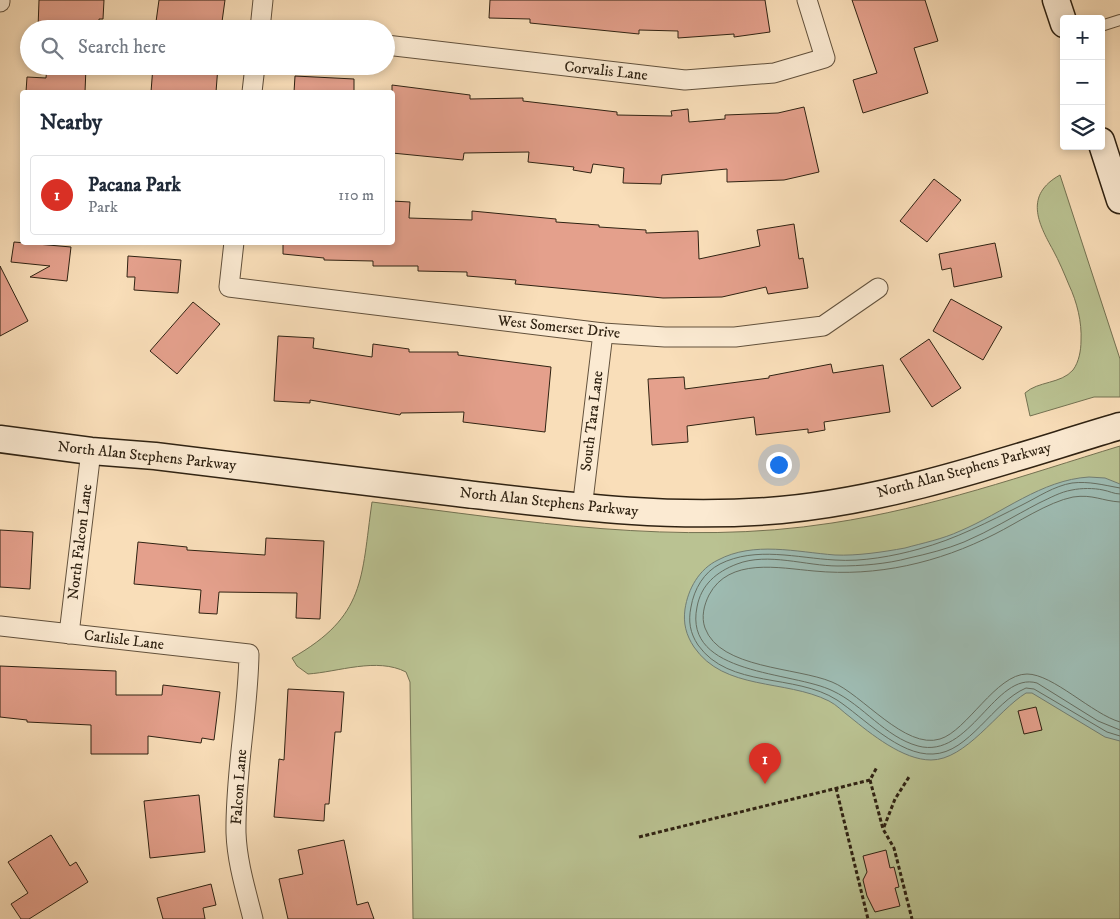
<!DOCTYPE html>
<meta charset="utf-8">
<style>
body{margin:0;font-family:"IM FELL DW Pica",serif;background:#f2f2f3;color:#1f2937}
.controls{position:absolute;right:15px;top:15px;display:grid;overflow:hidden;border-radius:5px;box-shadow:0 2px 8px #0003}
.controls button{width:45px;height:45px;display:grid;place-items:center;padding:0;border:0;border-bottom:1px solid #e0e1e3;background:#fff;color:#1f2937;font:25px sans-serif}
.you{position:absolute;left:778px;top:464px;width:18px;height:18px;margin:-12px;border:4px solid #fff;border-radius:50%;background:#1a73e8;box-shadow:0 0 0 8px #1a73e833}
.badge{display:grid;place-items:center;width:32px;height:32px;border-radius:50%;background:#d93025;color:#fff;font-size:16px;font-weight:700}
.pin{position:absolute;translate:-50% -41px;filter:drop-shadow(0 1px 2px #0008)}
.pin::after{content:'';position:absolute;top:26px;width:18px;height:15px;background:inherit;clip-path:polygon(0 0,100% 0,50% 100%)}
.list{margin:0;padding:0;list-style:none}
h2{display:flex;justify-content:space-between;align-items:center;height:65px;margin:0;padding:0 20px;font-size:21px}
h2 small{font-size:16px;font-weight:400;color:#747a83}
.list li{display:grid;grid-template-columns:32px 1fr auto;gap:15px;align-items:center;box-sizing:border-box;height:80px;margin:0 10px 10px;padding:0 10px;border:1px solid #e0e1e3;border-radius:5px}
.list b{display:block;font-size:19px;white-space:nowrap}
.list p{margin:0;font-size:16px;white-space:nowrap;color:#747a83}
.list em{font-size:16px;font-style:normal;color:#747a83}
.icon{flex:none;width:28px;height:28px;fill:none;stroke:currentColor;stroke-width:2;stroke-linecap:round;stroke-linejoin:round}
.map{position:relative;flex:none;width:1120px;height:919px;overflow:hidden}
.search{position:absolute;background:#fff;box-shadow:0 2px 8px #0003;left:20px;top:20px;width:375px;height:55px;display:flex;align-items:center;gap:12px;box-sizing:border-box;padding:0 18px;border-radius:28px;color:#747a83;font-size:19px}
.panel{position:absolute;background:#fff;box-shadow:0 2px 8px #0003;left:20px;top:90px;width:375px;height:155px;border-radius:5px}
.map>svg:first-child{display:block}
.green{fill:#bac292;stroke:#747252}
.water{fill:#9ebcb3;stroke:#727e73}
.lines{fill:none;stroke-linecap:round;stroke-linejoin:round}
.shore{stroke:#666f62;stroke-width:1}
.building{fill:#e4a08c;stroke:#2f2212}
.lane-casing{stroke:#62513c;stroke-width:12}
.street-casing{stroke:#62513c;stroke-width:21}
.secondary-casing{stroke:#2f2212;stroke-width:29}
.path{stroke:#2f2212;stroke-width:3;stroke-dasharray:4 2.5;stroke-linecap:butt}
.lane{stroke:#fbead2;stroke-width:10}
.street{stroke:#fbead2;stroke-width:19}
.secondary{stroke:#fbead2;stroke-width:26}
.labels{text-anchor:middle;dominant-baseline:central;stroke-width:4;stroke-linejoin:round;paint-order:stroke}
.street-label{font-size:15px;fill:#2f2212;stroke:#fbead2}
</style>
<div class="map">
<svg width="1120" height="919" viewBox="0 0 1120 919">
<rect width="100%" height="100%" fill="#f9deb9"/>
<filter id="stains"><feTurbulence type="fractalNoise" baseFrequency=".004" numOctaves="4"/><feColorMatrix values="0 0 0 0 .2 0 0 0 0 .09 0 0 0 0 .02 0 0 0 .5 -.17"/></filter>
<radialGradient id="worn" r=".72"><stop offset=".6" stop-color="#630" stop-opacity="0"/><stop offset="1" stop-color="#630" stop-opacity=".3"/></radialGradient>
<!-- green -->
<g class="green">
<path d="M1060 175 1120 359V397H1094L1030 416 1025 393C1038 381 1061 384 1073 370 1079 362 1081 350 1081 341 1082 322 1077 302 1069 285 1064 273 1059 261 1053 250 1038 223 1024 195 1060 175Z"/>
<path d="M1120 446V919H413L410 682 406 672C377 657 338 672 308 674L297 666 292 658C366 616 361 579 372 502 525 521 679 547 832 523 931 508 1025 475 1120 446Z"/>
</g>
<!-- water -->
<path class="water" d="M1089 477 1105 478 1120 484V741L1105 737 1032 693H1026C997 711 966 760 931 760 903 760 871 734 850 717 843 712 837 705 829 701 785 679 724 691 694 647 686 635 683 623 685 609 688 589 699 569 718 560 754 541 796 552 835 555 857 556 883 552 905 548 923 543 943 539 960 531 1003 513 1041 480 1089 477Z"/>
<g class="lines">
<!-- shore -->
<g class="shore">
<path d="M1120 488C1103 485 1089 481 1072 483 1054 486 1038 497 1022 505 988 522 956 539 919 549 894 556 862 562 835 560 797 558 756 546 720 564 704 572 694 589 691 607 688 621 690 633 698 645 729 689 795 673 837 700 863 717 899 756 933 754 969 753 993 702 1026 688L1034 689 1107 732 1120 736"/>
<path d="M1120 494C1114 494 1109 491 1103 490 1094 488 1081 488 1072 490 1060 492 1050 498 1039 503 1014 516 990 531 964 542 947 549 927 554 909 558 887 564 861 566 838 566 806 566 768 552 737 564 716 572 701 585 697 607 683 676 793 671 833 691 863 705 885 737 918 746 970 760 995 671 1037 683L1098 721 1120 730"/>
<path d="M1120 502C1102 501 1093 494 1073 497 1048 502 1017 523 995 534 938 563 877 577 814 571 779 568 729 557 709 595 704 605 701 617 705 628 720 669 796 667 832 682 862 694 905 750 940 739 967 731 996 674 1027 674 1053 674 1092 714 1120 722"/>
</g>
</g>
<!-- building -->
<g class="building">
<path d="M39 0H104L103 19H99V29H38Z"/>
<path d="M159 0H225L221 29H155Z"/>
<path d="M490 0H765L770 32 734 37V34L678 38V31L639 30V34L530 23V19L489 18Z"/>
<path d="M852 0H925L938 41 914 48 928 93 863 113 853 80 877 73Z"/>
<path d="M47 66 86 67 85 92H26L27 77 46 78Z"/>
<path d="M153 66H218L216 92H151Z"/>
<path d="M295 76 354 79V92H294Z"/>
<path d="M392 85 470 95V99L523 98V101L617 112V115L672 116 671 111 688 109 689 122 725 119V115L778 113 804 107 819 172 784 180 727 182V169L662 175 661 184 623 183 624 168 593 164 591 173 573 170 574 167 528 162 529 152 464 153 463 160 392 153Z"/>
<path d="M934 179 961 200 927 242 900 221Z"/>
<path d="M392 201 410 202 409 218 472 220V211L556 219V222L599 225V227L646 230V233L698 231 699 259 760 246 757 230 794 224 799 259 803 258 808 288 768 294 766 287 722 297 663 298 515 284 516 280 467 276V272L418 271V266H373V261L324 260V258L283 254V242H392Z"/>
<path d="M14 242 71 247 67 281 30 277 50 266 11 262Z"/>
<path d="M995 243 1002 277 954 287 951 268 942 270 939 254Z"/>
<path d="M128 256 181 260 178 293 134 290 135 277H127Z"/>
<path d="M0 266 28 321 0 336Z"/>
<path d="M951 299 1002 327 983 360 933 331Z"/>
<path d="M193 302 220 324 177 374 150 351Z"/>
<path d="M278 336 314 338 313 348 372 357 373 344 409 349V352H458V355L551 367 545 432 463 422 464 412 401 413 400 415 310 400V403L274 401Z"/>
<path d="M929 339 961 388 932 407 900 359Z"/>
<path d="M831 364 833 373 883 365 890 412 824 422 825 430 808 433V429L756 435 754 417 687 426 688 442 652 445 648 379 684 377 685 389 769 378V376Z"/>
<path d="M0 530 33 532 30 589 0 587Z"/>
<path d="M266 538 324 541 320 619 296 618 297 593 219 592 217 614 199 613 201 590 134 584 138 542 187 547V550L265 555Z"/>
<path d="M0 666 116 671V695H162L163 685 220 692 214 740 202 738 201 743 148 736V754H91V725L27 722V720L0 717Z"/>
<path d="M288 689 344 692 341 732H335L329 804H325L324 821 274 817 279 759 284 760Z"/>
<path d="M1036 707 1042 730 1024 734 1018 711Z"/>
<path d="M199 795 205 852 150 858 144 801Z"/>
<path d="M51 835 70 866 76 862 88 882 29 919H21L11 904 28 893 8 862Z"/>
<path d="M344 840 357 905 368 902 374 919H288L279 879 303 874 298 850Z"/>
<path d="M886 850 890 868 894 867 899 887 895 888 900 906 875 912 867 896 863 880 867 872 863 856Z"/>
<path d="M211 884 216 905 203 908 205 919H163L157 898Z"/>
</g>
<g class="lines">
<defs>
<path id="lane" d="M1101 26 1120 20"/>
<g id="street">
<path d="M0 2V0"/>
<path d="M260 29 263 0"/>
<path d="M386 45 685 80 774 73 825 58 807 0"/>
<path d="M252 92 255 66"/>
<path d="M234 242 229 287 603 333 665 337H735L823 326 878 288"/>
<path d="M582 509 603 333"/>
<path d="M0 626 249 654C248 714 235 773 236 833 237 862 246 891 253 919"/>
<path d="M69 634 91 451"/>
</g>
<g id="secondary">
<path d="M1056 0 1064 24"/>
<path d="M1101 141 1120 200"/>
<path d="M0 439 91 451 155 456C256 468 357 481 458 493 567 506 671 520 781 510 898 499 1009 459 1120 426"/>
</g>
</defs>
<!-- lane casing -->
<use href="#lane" class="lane-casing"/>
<!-- street casing -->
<use href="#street" class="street-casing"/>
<!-- secondary casing -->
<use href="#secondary" class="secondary-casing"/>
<!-- path -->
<g class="path">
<path d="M870 780 883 829 894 848 912 919"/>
<path d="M836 788 868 919"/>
<path d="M884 827 895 799 909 777"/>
<path d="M639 837 870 780 877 767"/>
</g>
<!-- lane -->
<use href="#lane" class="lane"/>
<!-- street -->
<use href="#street" class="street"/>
<!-- secondary -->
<use href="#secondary" class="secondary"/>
</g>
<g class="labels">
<!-- street labels -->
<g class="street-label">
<text transform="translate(606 71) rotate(6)">Corvalis Lane</text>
<text transform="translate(559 327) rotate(6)">West Somerset Drive</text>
<text transform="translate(592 421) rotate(-83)">South Tara Lane</text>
<text transform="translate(147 456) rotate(6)">North Alan Stephens Parkway</text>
<text transform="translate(964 470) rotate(-15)">North Alan Stephens Parkway</text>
<text transform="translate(549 502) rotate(6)">North Alan Stephens Parkway</text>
<text transform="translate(80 542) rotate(-83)">North Falcon Lane</text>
<text transform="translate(124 640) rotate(7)">Carlisle Lane</text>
<text transform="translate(239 787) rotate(-86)">Falcon Lane</text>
</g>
</g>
<rect width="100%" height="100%" filter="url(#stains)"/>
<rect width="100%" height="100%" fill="url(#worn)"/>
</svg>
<div class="controls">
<button>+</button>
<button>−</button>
<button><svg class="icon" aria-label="layers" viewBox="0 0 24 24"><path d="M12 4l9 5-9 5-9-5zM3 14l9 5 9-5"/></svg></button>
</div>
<div class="you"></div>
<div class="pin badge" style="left:765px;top:784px">1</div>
<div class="search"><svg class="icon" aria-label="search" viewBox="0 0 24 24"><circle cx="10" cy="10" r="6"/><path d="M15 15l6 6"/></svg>Search here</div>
<section class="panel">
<h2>Nearby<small></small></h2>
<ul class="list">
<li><span class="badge">1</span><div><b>Pacana Park</b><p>Park</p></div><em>110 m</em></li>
</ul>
</section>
</div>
